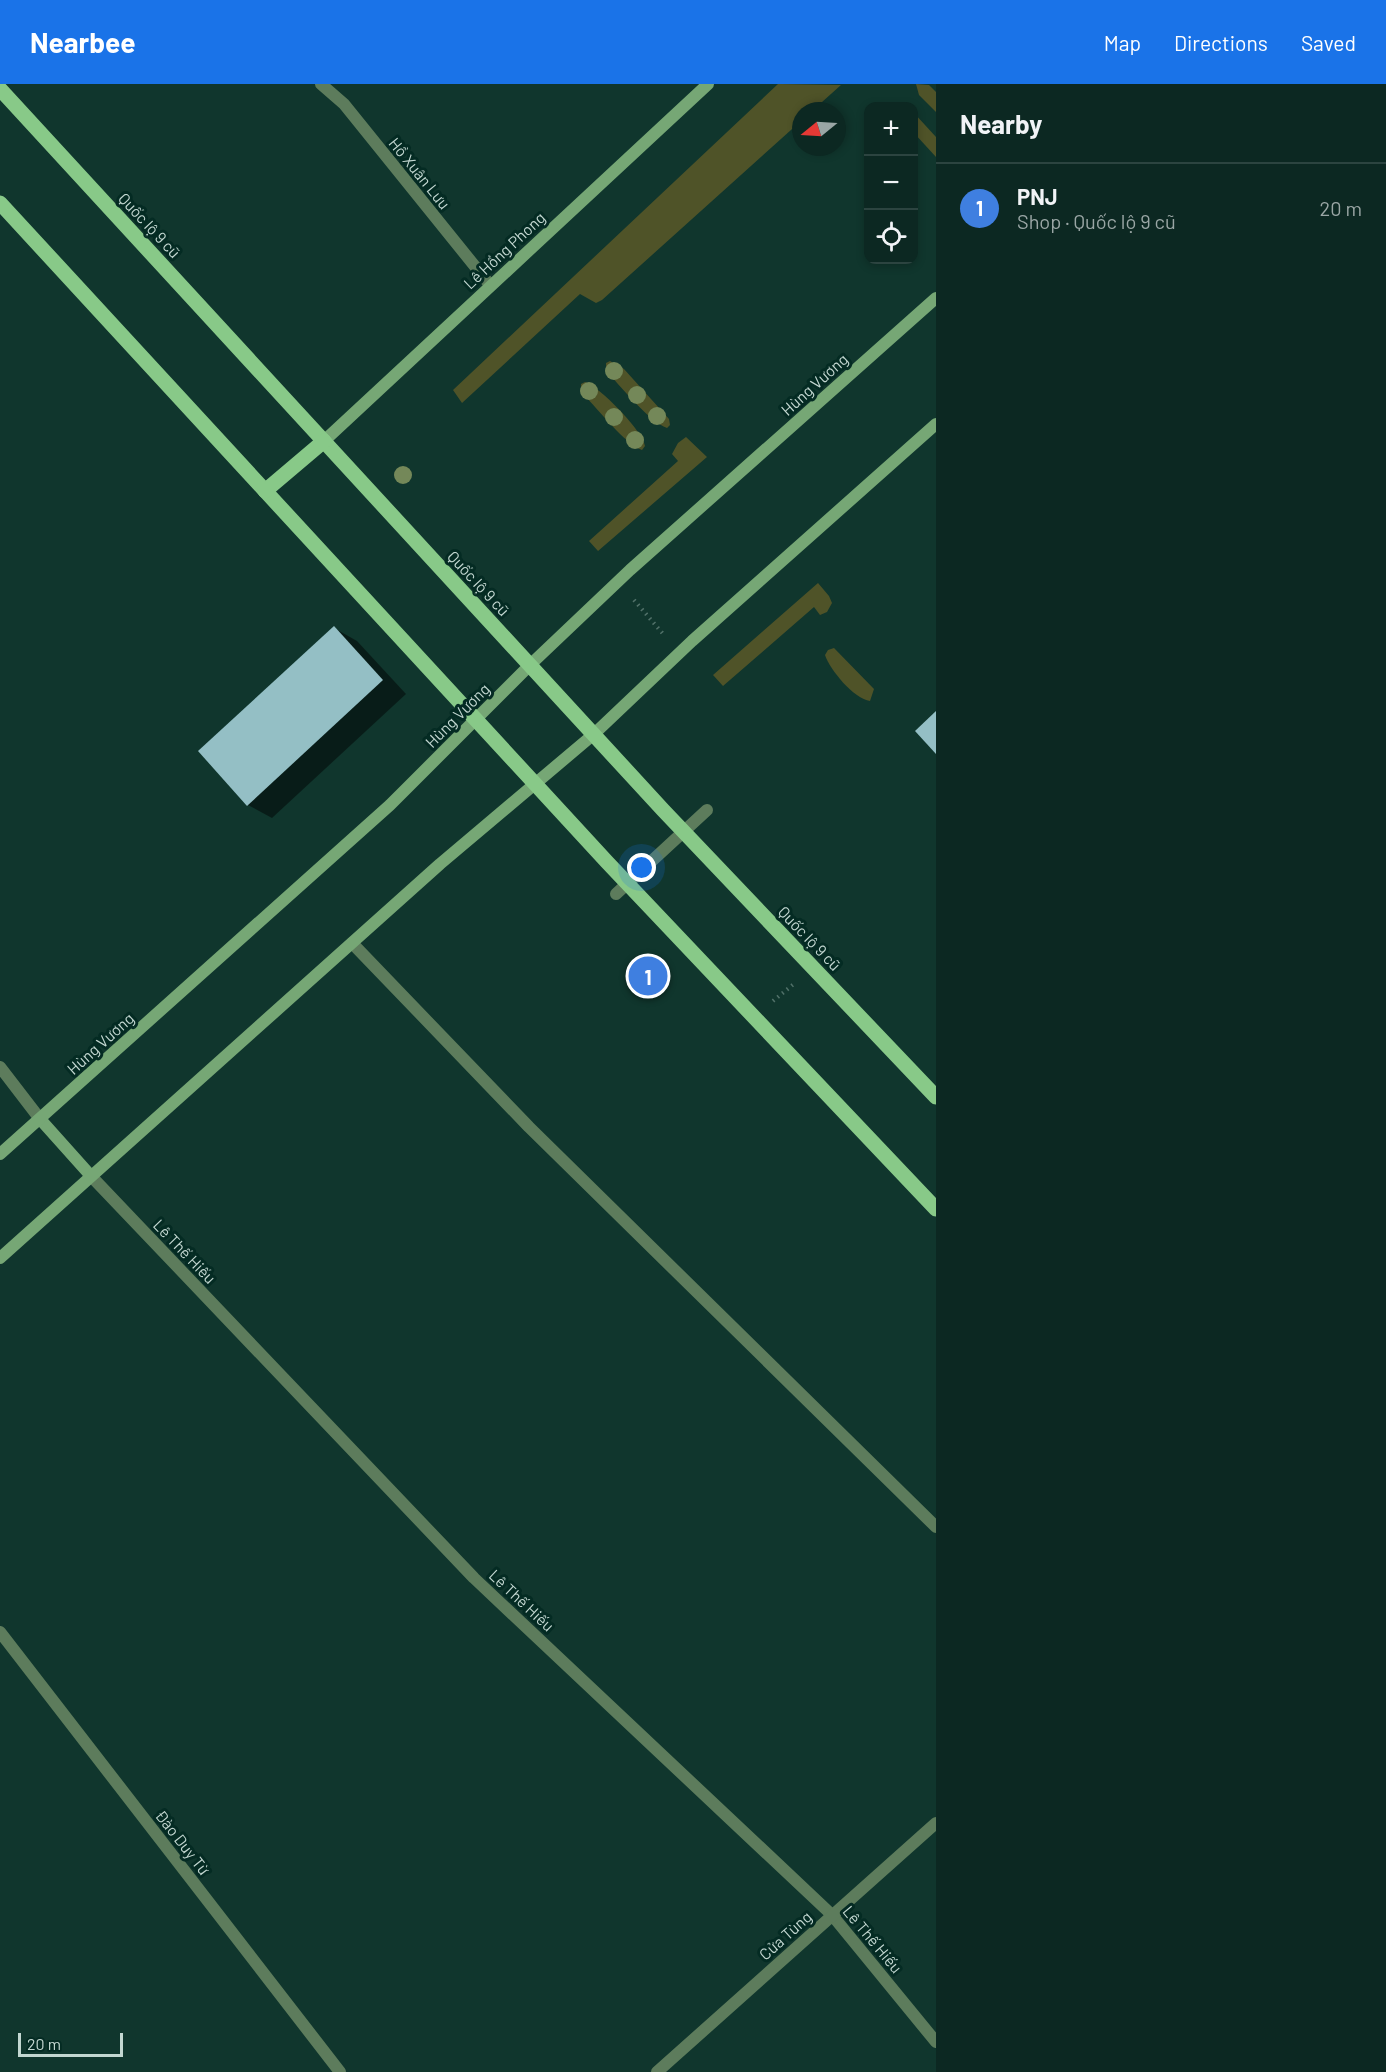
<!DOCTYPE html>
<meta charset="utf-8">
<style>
body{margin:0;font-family:Barlow,sans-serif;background:#15302a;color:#f1f3f6}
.controls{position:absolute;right:18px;top:18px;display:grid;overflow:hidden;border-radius:12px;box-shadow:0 3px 9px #0003}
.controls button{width:54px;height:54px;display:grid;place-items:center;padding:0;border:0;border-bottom:2px solid #2c4440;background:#0c2822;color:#f1f3f6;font:30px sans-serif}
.compass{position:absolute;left:792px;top:18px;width:54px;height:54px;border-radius:50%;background:#0c2822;box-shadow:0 3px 9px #0003;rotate:252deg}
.scale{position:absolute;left:18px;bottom:15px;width:105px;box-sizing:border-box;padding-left:6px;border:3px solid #c3d7d1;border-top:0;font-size:16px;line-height:21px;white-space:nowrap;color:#c3d7d1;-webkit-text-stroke:4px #042b23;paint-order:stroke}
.you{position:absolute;left:642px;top:784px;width:21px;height:21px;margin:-15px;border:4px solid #fff;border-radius:50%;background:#1a73e8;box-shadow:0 0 0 9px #1a73e833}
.badge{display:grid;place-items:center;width:39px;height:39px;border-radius:50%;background:#1a73e8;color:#fff;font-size:20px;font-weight:700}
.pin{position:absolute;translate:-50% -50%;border:3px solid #fff;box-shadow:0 2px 6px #0006}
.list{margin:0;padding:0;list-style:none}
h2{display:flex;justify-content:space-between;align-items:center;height:78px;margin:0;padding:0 24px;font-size:26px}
h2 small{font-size:20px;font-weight:400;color:#9aa6a5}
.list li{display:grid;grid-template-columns:39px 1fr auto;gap:18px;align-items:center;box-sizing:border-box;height:90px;padding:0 24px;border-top:2px solid #2c4440}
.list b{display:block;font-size:22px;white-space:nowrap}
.list p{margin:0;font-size:20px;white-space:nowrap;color:#9aa6a5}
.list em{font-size:20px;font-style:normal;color:#9aa6a5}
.icon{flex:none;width:33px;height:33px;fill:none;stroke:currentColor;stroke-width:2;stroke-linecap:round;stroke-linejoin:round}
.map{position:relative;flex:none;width:936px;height:1988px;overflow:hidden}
header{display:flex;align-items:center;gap:36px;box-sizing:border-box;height:84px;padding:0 30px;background:#1a73e8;color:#fff}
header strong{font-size:28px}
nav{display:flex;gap:33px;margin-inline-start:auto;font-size:21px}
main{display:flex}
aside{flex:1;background:#0c2822}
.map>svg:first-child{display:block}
.green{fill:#4f5328}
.shadow{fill:#0007}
.building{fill:#94bfc5}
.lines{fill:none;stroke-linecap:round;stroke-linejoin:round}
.path{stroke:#517169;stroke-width:4;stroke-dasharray:1.5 4.5;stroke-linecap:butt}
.street{stroke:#5d7c5c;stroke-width:12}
.secondary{stroke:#76a775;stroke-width:12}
.primary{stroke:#88c988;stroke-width:15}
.tree{fill:#748859}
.labels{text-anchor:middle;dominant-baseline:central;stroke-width:6;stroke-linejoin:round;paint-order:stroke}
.street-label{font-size:16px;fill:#c3d7d1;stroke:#042b23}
</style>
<header>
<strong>Nearbee</strong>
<nav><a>Map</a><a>Directions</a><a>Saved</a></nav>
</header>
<main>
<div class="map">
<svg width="936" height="1988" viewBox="0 0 936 1988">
<rect width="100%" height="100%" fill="#10362d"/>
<!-- green -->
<g class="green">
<path d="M778 0 841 1 812 27H801V37L602 216 596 219 580 210 462 319 453 306Z"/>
<path d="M916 0 929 1 936 8V28L919 11Z"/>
<path d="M914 29 936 53V73L914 49Z"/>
<path d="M610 277 624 285 669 335 670 341 667 344C650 338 622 304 609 290L606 284V279Z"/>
<path d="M585 298C599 302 644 348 645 362L642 366C625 360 598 325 584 311L581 306V300Z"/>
<path d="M686 353 707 373 598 467 589 457 678 377 672 370 678 359Z"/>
<path d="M818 499 829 512 832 519 827 528 820 531 814 523 723 602 713 591Z"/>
<path d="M834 564 874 605 870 617C854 615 830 586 825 571L828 566Z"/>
</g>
<!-- shadow -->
<path class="shadow" d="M334 544 357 557 406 610 272 734 248 721 200 667Z"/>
<!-- building -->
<g class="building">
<path d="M334 542 383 596 247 722 198 667Z"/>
<path d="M936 627V670L915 647Z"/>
</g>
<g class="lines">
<!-- path -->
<g class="path">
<path d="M634 516 664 551"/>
<path d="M773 917 795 899"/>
</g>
<!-- street -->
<g class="street">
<path d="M321 0 344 20 490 201"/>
<path d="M616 810 707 726"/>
<path d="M352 859 529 1043 936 1443"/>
<path d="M0 983 40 1035"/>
<path d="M91 1092 474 1494 832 1831 936 1958"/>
<path d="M0 1548 340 1988"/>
<path d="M657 1988 936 1739"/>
</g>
<!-- secondary -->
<g class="secondary">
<path d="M324 357 708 0"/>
<path d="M40 1035 91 1092"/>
<path d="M0 1070 390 721 530 581 630 486 936 214"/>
<path d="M0 1174 440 780 594 650 692 557 936 340"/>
</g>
<!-- primary -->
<g class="primary">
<path d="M0 5 663 726 936 1013"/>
<path d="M0 119 607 778 936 1125"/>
<path d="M265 407 324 357"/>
</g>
</g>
<!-- trees -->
<g class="tree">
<circle cx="614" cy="287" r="9"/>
<circle cx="589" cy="307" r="9"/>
<circle cx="637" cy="311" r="9"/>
<circle cx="657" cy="332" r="9"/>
<circle cx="614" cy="333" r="9"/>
<circle cx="635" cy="356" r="9"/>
<circle cx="403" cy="391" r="9"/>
</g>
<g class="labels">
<!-- street labels -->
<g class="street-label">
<text transform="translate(420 89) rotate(51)">Hồ Xuân Lưu</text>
<text transform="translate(150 141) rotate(47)">Quốc lộ 9 cũ</text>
<text transform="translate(504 166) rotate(-43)">Lê Hồng Phong</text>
<text transform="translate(814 300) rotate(-42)">Hùng Vương</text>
<text transform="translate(479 499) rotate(47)">Quốc lộ 9 cũ</text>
<text transform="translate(457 631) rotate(-45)">Hùng Vương</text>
<text transform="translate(810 854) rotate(46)">Quốc lộ 9 cũ</text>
<text transform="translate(100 959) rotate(-42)">Hùng Vương</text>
<text transform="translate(185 1167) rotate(46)">Lê Thế Hiếu</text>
<text transform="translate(522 1516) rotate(43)">Lê Thế Hiếu</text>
<text transform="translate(183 1758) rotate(52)">Đào Duy Từ</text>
<text transform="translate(785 1851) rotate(-42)">Cửa Tùng</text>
<text transform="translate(873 1855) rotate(50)">Lê Thế Hiếu</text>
</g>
</g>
</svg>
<div class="controls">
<button>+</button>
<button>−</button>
<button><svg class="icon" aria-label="locate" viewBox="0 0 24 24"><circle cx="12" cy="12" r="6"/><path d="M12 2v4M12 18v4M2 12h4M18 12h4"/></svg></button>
</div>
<svg class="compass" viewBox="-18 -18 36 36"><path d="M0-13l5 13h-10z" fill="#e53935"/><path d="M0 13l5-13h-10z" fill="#9aa6a5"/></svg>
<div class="scale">20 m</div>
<div class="you"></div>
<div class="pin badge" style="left:648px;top:892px;background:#3f7fe0">1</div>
</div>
<aside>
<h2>Nearby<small></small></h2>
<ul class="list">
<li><span class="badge" style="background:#3f7fe0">1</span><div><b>PNJ</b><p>Shop · Quốc lộ 9 cũ</p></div><em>20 m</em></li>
</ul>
</aside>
</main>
